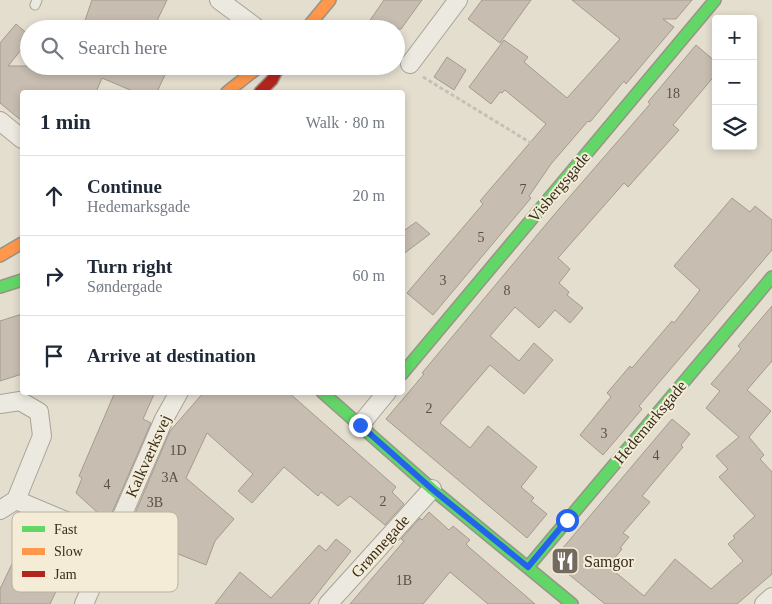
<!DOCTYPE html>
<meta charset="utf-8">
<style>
body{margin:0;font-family:"Times New Roman",serif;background:#f6f6f7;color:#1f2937}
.controls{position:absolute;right:15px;top:15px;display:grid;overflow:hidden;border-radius:5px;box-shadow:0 2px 8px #0003}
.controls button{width:45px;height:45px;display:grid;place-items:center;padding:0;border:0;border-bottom:1px solid #e0e1e3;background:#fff;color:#1f2937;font:25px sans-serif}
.stop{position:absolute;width:15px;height:15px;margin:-11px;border:4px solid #2563eb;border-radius:50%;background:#fff}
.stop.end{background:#2563eb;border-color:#fff;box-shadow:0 1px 5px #0008}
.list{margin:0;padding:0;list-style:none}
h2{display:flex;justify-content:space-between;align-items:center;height:65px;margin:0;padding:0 20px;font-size:21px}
h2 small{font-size:16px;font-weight:400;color:#747a83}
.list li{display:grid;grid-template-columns:32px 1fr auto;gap:15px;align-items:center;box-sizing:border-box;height:80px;padding:0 20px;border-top:1px solid #e0e1e3}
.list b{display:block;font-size:19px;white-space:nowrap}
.list p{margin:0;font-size:16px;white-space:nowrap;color:#747a83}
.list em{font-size:16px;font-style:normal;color:#747a83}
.icon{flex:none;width:28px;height:28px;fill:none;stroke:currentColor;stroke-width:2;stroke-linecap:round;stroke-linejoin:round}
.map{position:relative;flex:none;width:772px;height:604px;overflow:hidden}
.search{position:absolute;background:#fff;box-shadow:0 2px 8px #0003;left:20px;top:20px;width:385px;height:55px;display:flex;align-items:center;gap:12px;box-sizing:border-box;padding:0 18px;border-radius:28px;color:#747a83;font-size:19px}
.panel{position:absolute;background:#fff;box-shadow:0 2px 8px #0003;left:20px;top:90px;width:385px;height:305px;border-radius:5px}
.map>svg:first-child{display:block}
.building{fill:#c7bdb0;stroke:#a49a8e}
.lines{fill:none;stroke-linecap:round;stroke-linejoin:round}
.lane-casing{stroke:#a9a398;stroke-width:11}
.street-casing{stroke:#a9a398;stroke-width:20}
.fast-casing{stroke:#999388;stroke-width:14}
.slow-casing{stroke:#999388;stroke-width:14}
.jam-casing{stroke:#999388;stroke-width:14}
.path{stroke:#c5c0b7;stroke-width:3;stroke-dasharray:4 2.5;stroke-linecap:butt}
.lane{stroke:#ece9e0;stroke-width:9}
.street{stroke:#ece9e0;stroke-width:18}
.fast{stroke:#63d668;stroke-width:11}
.slow{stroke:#ff974d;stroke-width:11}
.jam{stroke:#b3261e;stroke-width:11}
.route{stroke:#2563eb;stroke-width:6}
.labels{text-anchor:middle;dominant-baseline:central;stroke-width:4;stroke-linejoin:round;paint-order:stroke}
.number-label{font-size:14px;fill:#5c5044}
.street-label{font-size:16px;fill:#382c20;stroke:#f4ecd6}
.poi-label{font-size:16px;fill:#382c20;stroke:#f4ecd6;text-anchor:start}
.key{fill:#f4ecd6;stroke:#bcb29f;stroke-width:1}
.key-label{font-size:14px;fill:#382c20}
</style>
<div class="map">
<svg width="772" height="604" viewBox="0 0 772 604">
<rect width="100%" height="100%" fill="#e4decf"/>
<!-- building -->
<g class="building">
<path d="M92 0H167L153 29H82Z"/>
<path d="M384 0H422L401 29H364Z"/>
<path d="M482 0H531L500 43 468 19Z"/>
<path d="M572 0H692L676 19H663L674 27 626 84 624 81 590 122 588 121 551 164 529 196 531 198 433 315 407 293 483 204 480 201 546 124 505 90 502 93 500 92 491 104 469 87 504 40 528 57 524 62 567 98 620 39Z"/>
<path d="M16 24 29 35V40L8 66H169L157 92H135L102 78 96 92H22V121L0 103V43Z"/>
<path d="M696 45 716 62V74L673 125 679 130 628 187 624 183 558 258 570 269 559 283 569 292 567 295 583 308 570 323 555 310 539 328 515 307 490 336 519 361 534 343 553 360 524 394 490 365 440 423 470 448 488 426 537 467 521 487 534 498 531 501 547 514 527 538 386 419 424 374 422 373 553 216 650 104 648 102Z"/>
<path d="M447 57 466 70 454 90 434 77Z"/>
<path d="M732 198 750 212 755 206 772 220V250L639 406 642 409 603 455 580 435 611 397 607 393 613 386 630 366 632 368 672 321 674 323 700 290 674 266Z"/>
<path d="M416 222 430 234 402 255V232Z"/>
<path d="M772 306V361L747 390 771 411 749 437 764 455 760 459 772 472V574L737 604H605L556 564V556L672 419 690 434 681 445 683 447 642 496 650 502 623 533 629 537 620 548 622 549 608 566 644 596 675 559 711 589 743 561 728 544 735 538 733 536 755 516 719 477 728 469 716 456 739 437 706 408 720 391 711 384 741 349 738 346Z"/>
<path d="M22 314V374L0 381V321Z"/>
<path d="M115 392H155L143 419 151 423 108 522 76 493 82 478 79 476Z"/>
<path d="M204 392H288L396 487 392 492 404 504 385 525 350 496 338 506 321 492 318 496 284 467 252 503 238 491 253 474 207 433 186 478 234 519 215 541 206 565 158 546 147 569 138 566 131 584 113 576 128 540 125 537 170 431Z"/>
<path d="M429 512 449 530 453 526 470 540 466 544 470 548 535 604H488L450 572 423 604H350L404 541 401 539 420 518 422 520Z"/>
<path d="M336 539 351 551 309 604H215L240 572 271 598 319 545 326 551Z"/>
<path d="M23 541 69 564 50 604H0V589Z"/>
</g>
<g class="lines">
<defs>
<path id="lane" d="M35 5 37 0"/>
<g id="street">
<path d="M219 0 258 29"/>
<path d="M410 64 458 0"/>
<path d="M0 121 22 139"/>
<path d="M0 404 20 401 39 412 42 436 16 500 0 510"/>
<path d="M360 425 387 392"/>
<path d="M16 500 111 540"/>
<path d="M84 604 164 419 179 392"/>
<path d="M328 604 432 489"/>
<path d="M764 604 772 597"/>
</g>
<g id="fast">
<path d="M0 287 22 280"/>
<path d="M402 374 715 0"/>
<path d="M322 392 432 489 572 604"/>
<path d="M528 567 772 277"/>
</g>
<g id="slow">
<path d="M306 29 330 0"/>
<path d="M227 92 260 66"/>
<path d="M0 256 22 243"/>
</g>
<path id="jam" d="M260 92 272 80 279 66"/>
</defs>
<!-- lane casing -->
<use href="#lane" class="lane-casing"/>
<!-- street casing -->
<use href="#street" class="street-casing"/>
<!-- fast casing -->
<use href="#fast" class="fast-casing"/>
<!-- slow casing -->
<use href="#slow" class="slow-casing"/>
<!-- jam casing -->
<use href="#jam" class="jam-casing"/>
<!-- path -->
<path class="path" d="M423 77 531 143 551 161"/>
<!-- lane -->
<use href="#lane" class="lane"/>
<!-- street -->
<use href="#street" class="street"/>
<!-- fast -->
<use href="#fast" class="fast"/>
<!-- slow -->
<use href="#slow" class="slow"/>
<!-- jam -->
<use href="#jam" class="jam"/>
</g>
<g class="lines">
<!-- route -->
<path class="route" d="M360 425 432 489 528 567 567 520"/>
</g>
<!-- icons -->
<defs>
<symbol id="restaurant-square" viewBox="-11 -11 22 22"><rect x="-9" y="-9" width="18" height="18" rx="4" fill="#746a5d" stroke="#f4ecd6"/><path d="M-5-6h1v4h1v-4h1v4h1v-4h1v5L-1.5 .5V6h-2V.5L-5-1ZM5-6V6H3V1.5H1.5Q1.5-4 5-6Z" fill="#fff"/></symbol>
</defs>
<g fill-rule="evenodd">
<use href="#restaurant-square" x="549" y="545" width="32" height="32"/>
</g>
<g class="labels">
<!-- number labels -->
<g class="number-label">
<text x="673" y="93">18</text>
<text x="523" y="189">7</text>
<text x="481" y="237">5</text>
<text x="443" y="280">3</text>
<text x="507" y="290">8</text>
<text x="429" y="408">2</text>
<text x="604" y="433">3</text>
<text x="178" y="450">1D</text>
<text x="656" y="455">4</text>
<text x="170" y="477">3A</text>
<text x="107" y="484">4</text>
<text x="383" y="501">2</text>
<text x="155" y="502">3B</text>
<text x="404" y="580">1B</text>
</g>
<!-- street labels -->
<g class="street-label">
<text transform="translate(559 187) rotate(-50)">Visbergsgade</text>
<text transform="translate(650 422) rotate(-50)">Hedemarksgade</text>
<text transform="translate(148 456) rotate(-66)">Kalkværksvej</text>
<text transform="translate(380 546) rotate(-48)">Grønnegade</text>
</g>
<!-- poi labels -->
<g class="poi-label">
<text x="584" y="561">Samgor</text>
</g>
</g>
<!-- legend -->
<rect x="12" y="512" width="166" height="80" rx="8" class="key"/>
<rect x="22" y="526" width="23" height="6" fill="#63d668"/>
<rect x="22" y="548" width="23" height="7" fill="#ff974d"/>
<rect x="22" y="571" width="23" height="6" fill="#b3261e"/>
<g class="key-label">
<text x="54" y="534">Fast</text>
<text x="54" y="556">Slow</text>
<text x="54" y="579">Jam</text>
</g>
</svg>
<div class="controls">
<button>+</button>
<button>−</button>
<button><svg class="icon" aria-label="layers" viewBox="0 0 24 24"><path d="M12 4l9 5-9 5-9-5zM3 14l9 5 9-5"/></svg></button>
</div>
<div class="stop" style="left:567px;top:520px"></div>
<div class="stop end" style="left:360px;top:425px"></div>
<div class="search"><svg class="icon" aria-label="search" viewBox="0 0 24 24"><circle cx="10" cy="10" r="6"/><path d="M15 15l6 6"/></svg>Search here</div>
<section class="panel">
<h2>1 min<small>Walk · 80 m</small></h2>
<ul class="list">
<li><svg class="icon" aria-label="ahead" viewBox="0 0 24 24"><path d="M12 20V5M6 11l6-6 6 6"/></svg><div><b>Continue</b><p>Hedemarksgade</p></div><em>20 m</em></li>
<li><svg class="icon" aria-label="right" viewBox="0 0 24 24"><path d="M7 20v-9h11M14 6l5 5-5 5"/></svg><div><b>Turn right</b><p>Søndergade</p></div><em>60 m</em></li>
<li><svg class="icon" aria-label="arrive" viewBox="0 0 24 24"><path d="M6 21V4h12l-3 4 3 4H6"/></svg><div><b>Arrive at destination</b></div></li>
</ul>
</section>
</div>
